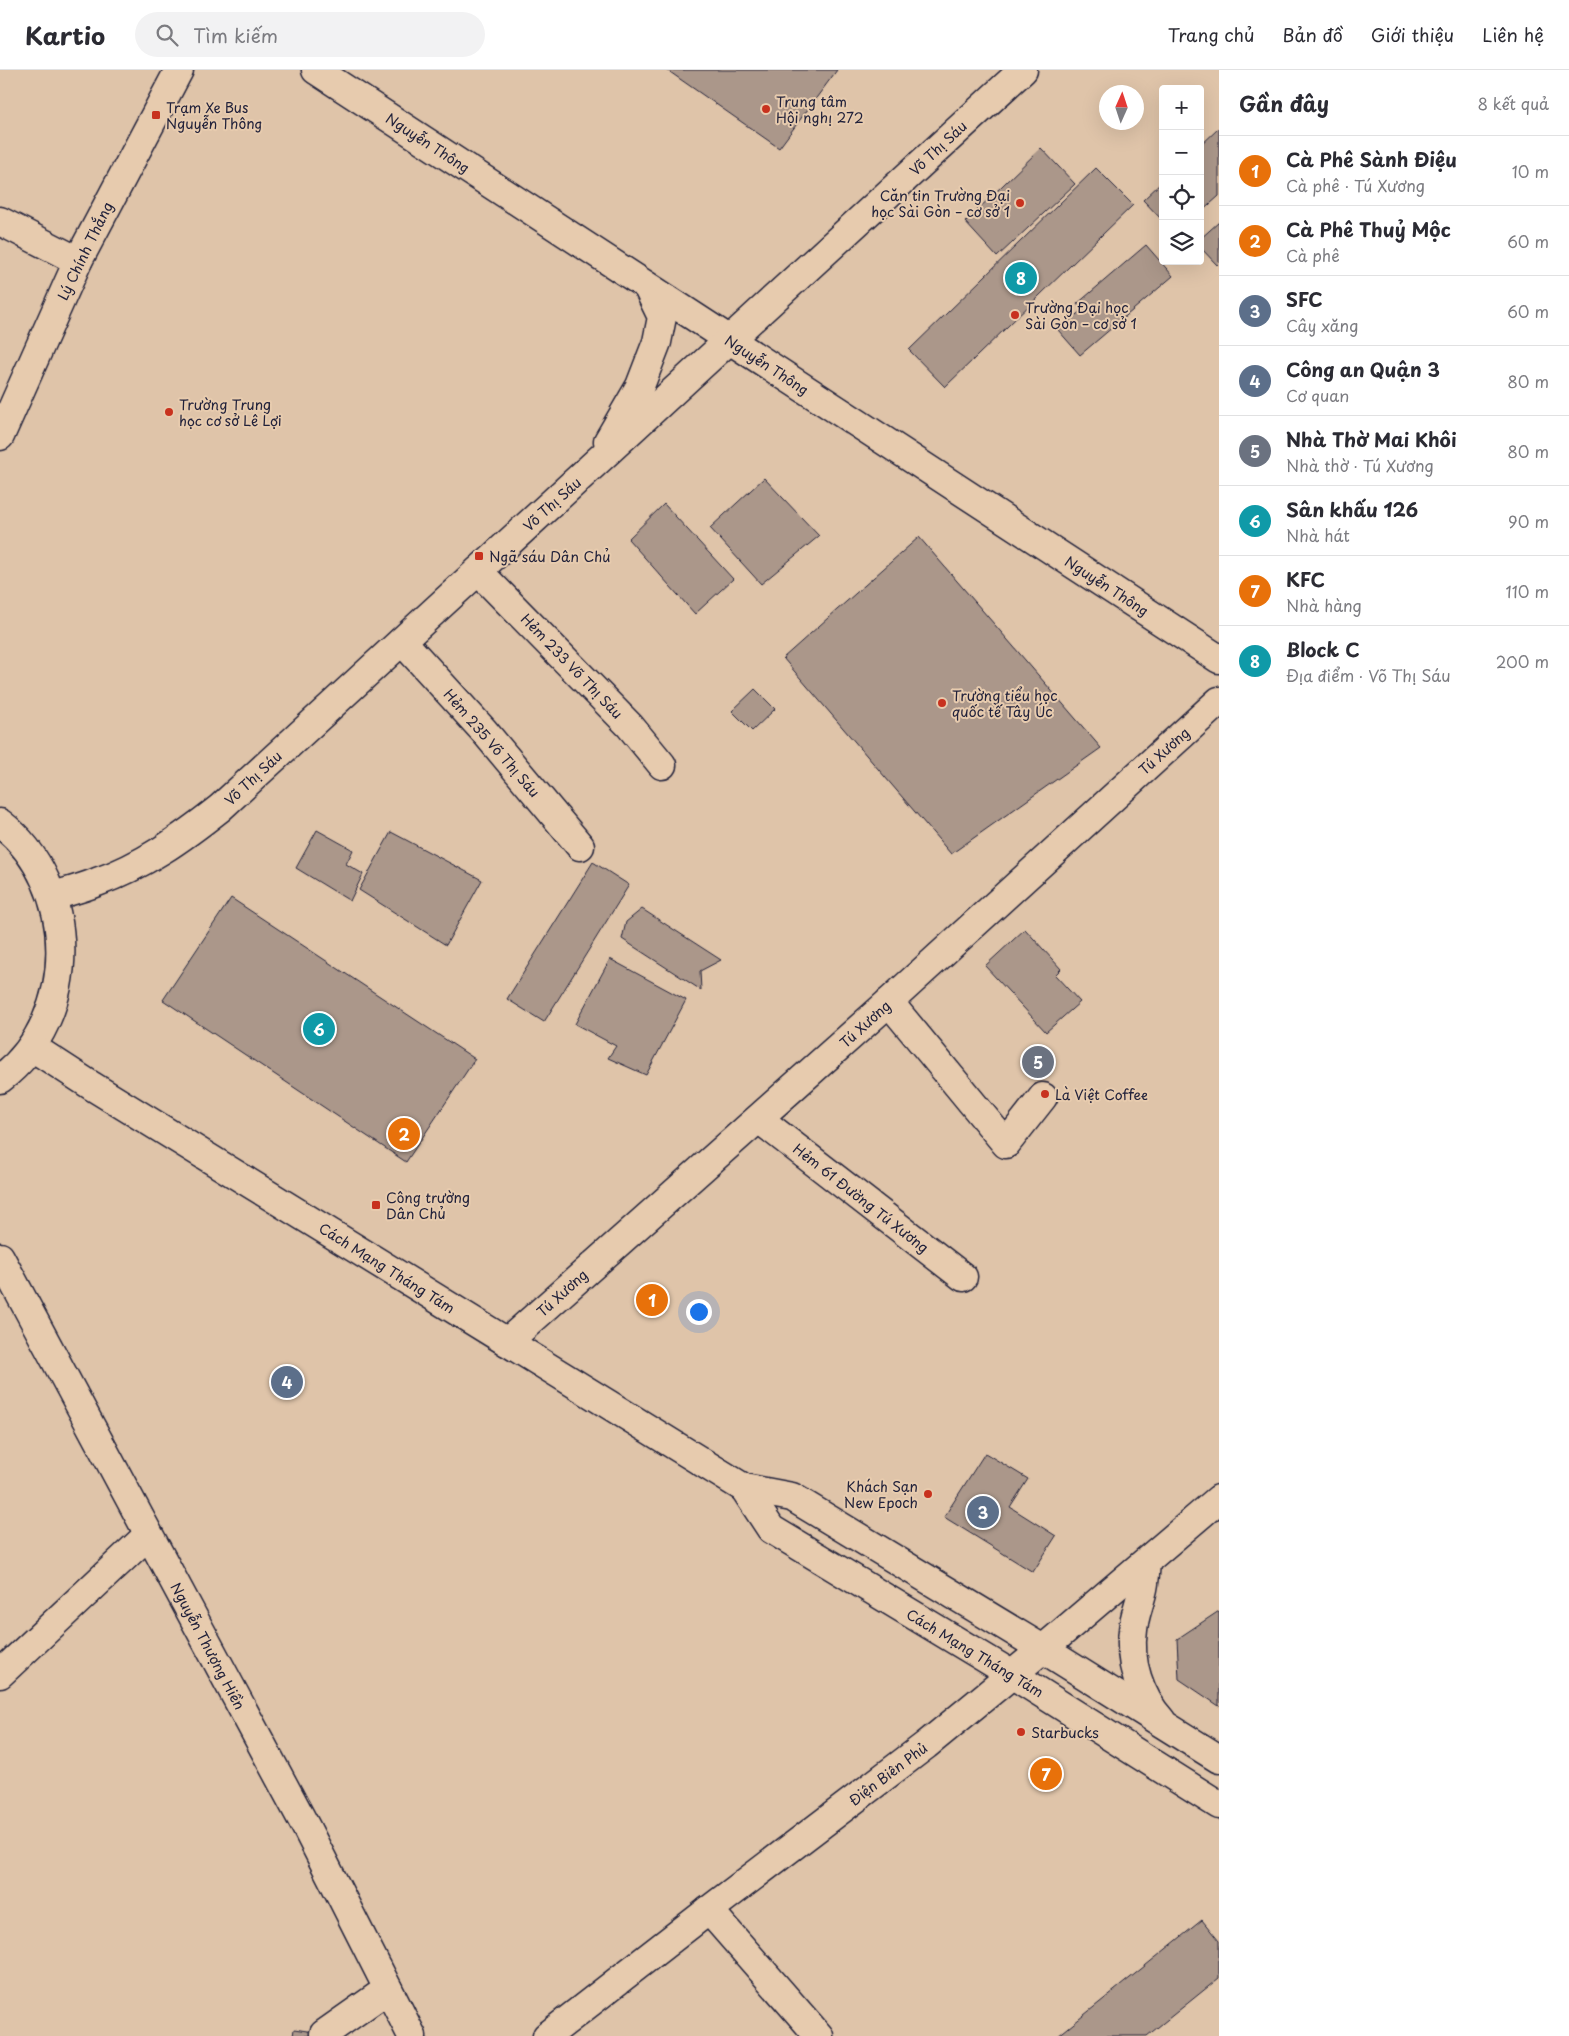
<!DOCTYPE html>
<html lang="vi">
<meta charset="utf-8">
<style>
body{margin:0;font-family:"Playpen Sans",sans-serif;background:#f2f2f3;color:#2b2b33}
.controls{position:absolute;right:15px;top:15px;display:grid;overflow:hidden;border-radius:5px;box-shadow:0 5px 20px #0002}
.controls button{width:45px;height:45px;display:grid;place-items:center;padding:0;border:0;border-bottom:1px solid #e1e1e2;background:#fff;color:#2b2b33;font:25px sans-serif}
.compass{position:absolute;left:1099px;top:15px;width:45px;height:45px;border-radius:50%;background:#fff;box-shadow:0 5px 20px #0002;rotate:3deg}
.you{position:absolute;left:698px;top:1241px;width:18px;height:18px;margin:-12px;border:4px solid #fff;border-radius:50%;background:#1a73e8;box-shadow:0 0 0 8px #1a73e833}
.badge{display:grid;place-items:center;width:32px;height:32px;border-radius:50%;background:#c8321e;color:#fff;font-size:16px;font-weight:700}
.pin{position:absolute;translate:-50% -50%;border:2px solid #fff;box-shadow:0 1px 5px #0006}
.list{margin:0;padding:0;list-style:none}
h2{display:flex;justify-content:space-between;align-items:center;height:65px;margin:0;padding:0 20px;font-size:21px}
h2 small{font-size:16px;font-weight:400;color:#7c7c81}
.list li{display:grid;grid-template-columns:32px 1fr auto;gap:15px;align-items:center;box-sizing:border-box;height:70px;padding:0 20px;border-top:1px solid #e1e1e2}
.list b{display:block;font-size:19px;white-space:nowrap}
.list p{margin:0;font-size:16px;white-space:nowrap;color:#7c7c81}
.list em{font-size:16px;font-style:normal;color:#7c7c81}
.icon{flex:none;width:28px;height:28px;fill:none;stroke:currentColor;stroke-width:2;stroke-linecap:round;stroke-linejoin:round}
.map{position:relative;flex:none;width:1219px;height:1966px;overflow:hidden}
header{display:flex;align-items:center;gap:30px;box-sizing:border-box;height:70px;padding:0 25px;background:#fff;border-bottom:1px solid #e1e1e2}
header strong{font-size:24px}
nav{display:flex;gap:28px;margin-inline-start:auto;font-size:18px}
.search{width:350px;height:45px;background:#f2f2f3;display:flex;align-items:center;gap:12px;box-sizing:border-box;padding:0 18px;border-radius:28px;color:#7c7c81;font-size:19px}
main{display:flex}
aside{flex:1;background:#fff}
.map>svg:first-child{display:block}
.building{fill:#ab978a;stroke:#22223b}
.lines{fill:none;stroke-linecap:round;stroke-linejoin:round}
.minor-casing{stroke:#22223b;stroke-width:31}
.major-casing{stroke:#22223b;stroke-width:31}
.minor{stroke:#e7cbae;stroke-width:28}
.major{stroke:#e7cbae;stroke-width:28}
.poi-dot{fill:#c8321e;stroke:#e7cbae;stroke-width:2}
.labels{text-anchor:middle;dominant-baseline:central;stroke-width:4;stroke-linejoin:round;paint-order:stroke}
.poi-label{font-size:14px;fill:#22223b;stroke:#e7cbae;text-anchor:start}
.street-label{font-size:14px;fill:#22223b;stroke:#e7cbae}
</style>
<header>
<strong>Kartio</strong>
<div class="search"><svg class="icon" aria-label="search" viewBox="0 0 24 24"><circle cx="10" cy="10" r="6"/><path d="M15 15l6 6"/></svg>Tìm kiếm</div>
<nav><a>Trang chủ</a><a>Bản đồ</a><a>Giới thiệu</a><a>Liên hệ</a></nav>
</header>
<main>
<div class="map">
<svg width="1219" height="1966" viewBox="0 0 1219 1966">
<rect width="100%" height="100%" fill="#dfc4a9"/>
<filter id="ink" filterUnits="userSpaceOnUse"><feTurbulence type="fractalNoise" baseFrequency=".02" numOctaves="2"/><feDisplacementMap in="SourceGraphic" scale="10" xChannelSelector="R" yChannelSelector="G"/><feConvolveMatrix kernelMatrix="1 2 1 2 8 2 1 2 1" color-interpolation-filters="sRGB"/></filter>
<g filter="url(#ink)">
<!-- building -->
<g class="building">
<path d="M667 0H837L779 78Z"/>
<path d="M1219 58V126L1200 143V76Z"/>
<path d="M1041 78 1075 114 997 187 965 152Z"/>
<path d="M1096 98 1133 135 945 317 909 280Z"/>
<path d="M1163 111V151L1143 130Z"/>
<path d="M1219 152V193L1217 195 1200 177V169Z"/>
<path d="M1146 175 1173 206 1080 285 1058 260 1082 240 1077 234Z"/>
<path d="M764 408 819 466 761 514 710 458Z"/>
<path d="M664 434 733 509 695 544 628 469Z"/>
<path d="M919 467 1101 678 951 784 783 588Z"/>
<path d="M755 619 775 639 752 661 732 641Z"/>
<path d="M317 760 353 780 346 794 363 804 350 831 296 798Z"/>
<path d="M391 762 482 810 446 875 359 820Z"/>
<path d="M593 792 629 815 544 952 507 929Z"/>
<path d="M231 828 475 989 406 1092 163 930Z"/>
<path d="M642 839 721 890 700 901 701 920 622 869 626 852Z"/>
<path d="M1025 859 1061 899 1055 905 1080 932 1046 962 985 896Z"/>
<path d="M610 889 686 930 646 1005 608 988 616 976 575 954Z"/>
<path d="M985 1383 1028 1409 1010 1437 1056 1466 1033 1502 944 1447Z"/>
<path d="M1219 1541V1636L1179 1609 1177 1569Z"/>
<path d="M1202 1850 1219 1871V1908L1147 1966H1058Z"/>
<path d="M294 1959 340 1966H293Z"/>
</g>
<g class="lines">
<defs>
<g id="minor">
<path d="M316 0 1219 589"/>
<path d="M0 151 78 191"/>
<path d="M478 501 630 656 662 695"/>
<path d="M402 571 484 661 580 776"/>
<path d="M889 932 1006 1074 1043 1027"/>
<path d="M759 1049 963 1207"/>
<path d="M0 1187 307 1759 412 1966"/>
<path d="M507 1272 889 932 1219 631"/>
<path d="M0 1604 148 1465"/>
<path d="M709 1840 819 1966"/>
<path d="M324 1964 388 1919"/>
</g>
<g id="major">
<path d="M0 366 78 191 179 0"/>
<path d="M608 371 640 316 657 272 662 247 648 218"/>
<path d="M0 753C80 814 81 948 0 1009"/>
<path d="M53 826C67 822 83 818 97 812 143 796 182 768 220 738L1023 0"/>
<path d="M32 977 92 1016 744 1418 792 1427 1043 1579 1219 1689"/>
<path d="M744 1418 771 1459 1013 1605 1219 1735"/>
<path d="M1146 1492C1145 1502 1145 1513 1142 1523 1139 1535 1134 1547 1133 1560 1128 1591 1140 1627 1161 1650"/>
<path d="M547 1966 709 1840 926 1675 1043 1579 1219 1429"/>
</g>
</defs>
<!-- minor casing -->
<use href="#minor" class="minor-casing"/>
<!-- major casing -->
<use href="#major" class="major-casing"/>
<!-- minor -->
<use href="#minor" class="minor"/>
<!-- major -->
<use href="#major" class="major"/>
</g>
</g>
<!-- markers -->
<g class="poi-dot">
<circle cx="766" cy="39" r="5"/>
<rect x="151" y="40" width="10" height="10" rx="2.5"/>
<circle cx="1020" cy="133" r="5"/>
<circle cx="1015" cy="245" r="5"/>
<circle cx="169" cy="342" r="5"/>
<rect x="474" y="481" width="10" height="10" rx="2.5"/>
<circle cx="942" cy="633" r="5"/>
<circle cx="1045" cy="1024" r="5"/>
<rect x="371" y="1130" width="10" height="10" rx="2.5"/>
<circle cx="928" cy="1424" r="5"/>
<circle cx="1021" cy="1662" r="5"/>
</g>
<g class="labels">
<!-- poi labels -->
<g class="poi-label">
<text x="776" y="31">Trung tâm<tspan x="776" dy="16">Hội nghị 272</tspan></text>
<text x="166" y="37">Trạm Xe Bus<tspan x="166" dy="16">Nguyễn Thông</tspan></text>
<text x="1010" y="125" text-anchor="end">Căn tin Trường Đại<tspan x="1010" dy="16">học Sài Gòn – cơ sở 1</tspan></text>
<text x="1025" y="237">Trường Đại học<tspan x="1025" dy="16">Sài Gòn – cơ sở 1</tspan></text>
<text x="179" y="334">Trường Trung<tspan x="179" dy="16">học cơ sở Lê Lợi</tspan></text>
<text x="489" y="486">Ngã sáu Dân Chủ</text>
<text x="952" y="625">Trường tiểu học<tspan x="952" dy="16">quốc tế Tây Úc</tspan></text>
<text x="1055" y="1024">Là Việt Coffee</text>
<text x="386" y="1127">Công trường<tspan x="386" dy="16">Dân Chủ</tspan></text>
<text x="918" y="1416" text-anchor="end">Khách Sạn<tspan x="918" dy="16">New Epoch</tspan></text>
<text x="1031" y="1662">Starbucks</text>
</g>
<!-- street labels -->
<g class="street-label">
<text transform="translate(428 73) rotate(33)">Nguyễn Thông</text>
<text transform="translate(938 78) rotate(-43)">Võ Thị Sáu</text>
<text transform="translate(85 181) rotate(-64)">Lý Chính Thắng</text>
<text transform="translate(767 295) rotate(33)">Nguyễn Thông</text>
<text transform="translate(552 434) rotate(-42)">Võ Thị Sáu</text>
<text transform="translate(1107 516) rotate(33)">Nguyễn Thông</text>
<text transform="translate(572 596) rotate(46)">Hẻm 233 Võ Thị Sáu</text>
<text transform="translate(492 673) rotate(49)">Hẻm 235 Võ Thị Sáu</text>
<text transform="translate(1164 681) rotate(-42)">Tú Xương</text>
<text transform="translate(253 708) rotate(-43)">Võ Thị Sáu</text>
<text transform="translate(865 954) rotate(-42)">Tú Xương</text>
<text transform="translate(861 1128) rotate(38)">Hẻm 61 Đường Tú Xương</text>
<text transform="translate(387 1198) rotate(32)">Cách Mạng Tháng Tám</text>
<text transform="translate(562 1223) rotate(-42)">Tú Xương</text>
<text transform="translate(208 1576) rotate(62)">Nguyễn Thượng Hiền</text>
<text transform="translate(975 1583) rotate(31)">Cách Mạng Tháng Tám</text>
<text transform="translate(888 1704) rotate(-37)">Điện Biên Phủ</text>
</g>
</g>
</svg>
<div class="controls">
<button>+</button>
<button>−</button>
<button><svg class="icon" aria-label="locate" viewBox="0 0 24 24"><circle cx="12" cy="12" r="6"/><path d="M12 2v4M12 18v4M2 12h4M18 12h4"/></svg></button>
<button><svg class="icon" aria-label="layers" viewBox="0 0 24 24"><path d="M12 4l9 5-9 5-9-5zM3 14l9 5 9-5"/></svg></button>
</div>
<svg class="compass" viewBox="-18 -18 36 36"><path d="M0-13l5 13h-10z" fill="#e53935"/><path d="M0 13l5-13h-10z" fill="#7c7c81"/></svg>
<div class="you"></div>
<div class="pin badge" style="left:652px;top:1230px;background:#e8710a">1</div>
<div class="pin badge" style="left:404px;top:1064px;background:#e8710a">2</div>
<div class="pin badge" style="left:983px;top:1442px;background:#5c6f8a">3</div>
<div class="pin badge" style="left:287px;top:1312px;background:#5c6f8a">4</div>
<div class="pin badge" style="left:1038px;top:992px;background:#6b7280">5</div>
<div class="pin badge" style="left:319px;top:959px;background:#0f9aa8">6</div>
<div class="pin badge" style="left:1046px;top:1704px;background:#e8710a">7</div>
<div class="pin badge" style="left:1021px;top:208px;background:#0f9aa8">8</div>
</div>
<aside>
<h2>Gần đây<small>8 kết quả</small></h2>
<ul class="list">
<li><span class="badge" style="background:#e8710a">1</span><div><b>Cà Phê Sành Điệu</b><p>Cà phê · Tú Xương</p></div><em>10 m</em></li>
<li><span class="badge" style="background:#e8710a">2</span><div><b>Cà Phê Thuỷ Mộc</b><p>Cà phê</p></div><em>60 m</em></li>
<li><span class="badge" style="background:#5c6f8a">3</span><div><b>SFC</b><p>Cây xăng</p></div><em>60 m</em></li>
<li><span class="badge" style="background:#5c6f8a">4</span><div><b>Công an Quận 3</b><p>Cơ quan</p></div><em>80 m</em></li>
<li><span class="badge" style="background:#6b7280">5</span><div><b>Nhà Thờ Mai Khôi</b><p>Nhà thờ · Tú Xương</p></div><em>80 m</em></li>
<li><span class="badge" style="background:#0f9aa8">6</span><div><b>Sân khấu 126</b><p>Nhà hát</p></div><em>90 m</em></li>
<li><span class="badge" style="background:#e8710a">7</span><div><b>KFC</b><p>Nhà hàng</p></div><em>110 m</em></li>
<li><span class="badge" style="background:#0f9aa8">8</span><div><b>Block C</b><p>Địa điểm · Võ Thị Sáu</p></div><em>200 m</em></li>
</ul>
</aside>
</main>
